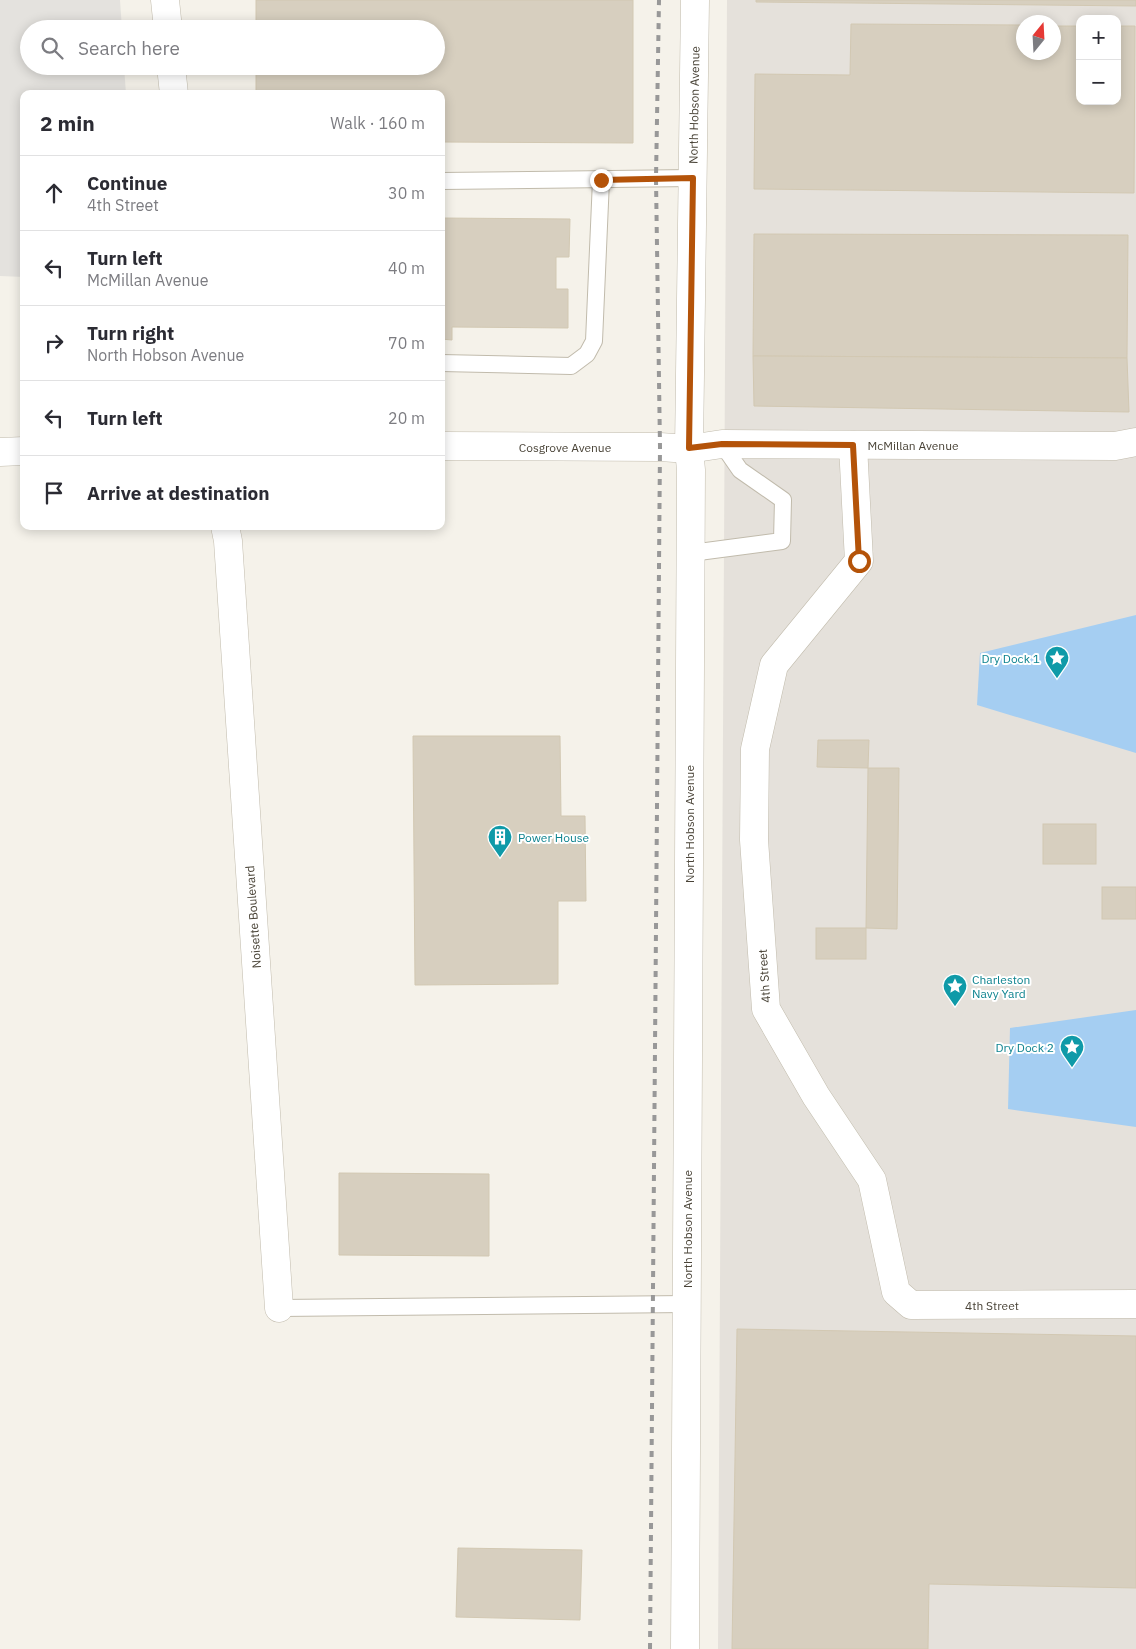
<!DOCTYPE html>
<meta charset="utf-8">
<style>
body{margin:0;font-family:"IBM Plex Sans",sans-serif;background:#f7f7f7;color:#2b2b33}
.controls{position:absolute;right:15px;top:15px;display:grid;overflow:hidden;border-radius:10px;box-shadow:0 2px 12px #0003}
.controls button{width:45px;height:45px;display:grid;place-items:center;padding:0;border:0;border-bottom:1px solid #e1e1e2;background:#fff;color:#2b2b33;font:25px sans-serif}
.compass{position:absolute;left:1016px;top:15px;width:45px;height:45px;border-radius:50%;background:#fff;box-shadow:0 2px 12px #0003;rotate:18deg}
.stop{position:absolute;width:15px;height:15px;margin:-11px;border:4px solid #b45309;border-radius:50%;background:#fff}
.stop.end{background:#b45309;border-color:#fff;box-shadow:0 1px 5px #0008}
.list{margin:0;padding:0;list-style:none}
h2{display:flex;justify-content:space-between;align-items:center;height:65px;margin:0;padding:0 20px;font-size:21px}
h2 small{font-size:16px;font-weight:400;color:#7c7c81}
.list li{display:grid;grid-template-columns:32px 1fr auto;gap:15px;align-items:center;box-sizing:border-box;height:75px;padding:0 20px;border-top:1px solid #e1e1e2}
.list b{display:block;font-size:19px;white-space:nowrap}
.list p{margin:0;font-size:16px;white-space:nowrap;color:#7c7c81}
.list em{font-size:16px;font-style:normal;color:#7c7c81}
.icon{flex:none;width:28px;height:28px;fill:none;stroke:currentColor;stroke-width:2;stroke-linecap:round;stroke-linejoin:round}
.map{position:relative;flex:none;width:1136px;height:1649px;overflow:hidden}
.search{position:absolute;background:#fff;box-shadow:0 2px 12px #0003;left:20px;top:20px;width:425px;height:55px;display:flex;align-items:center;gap:12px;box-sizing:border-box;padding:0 18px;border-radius:28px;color:#7c7c81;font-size:19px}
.panel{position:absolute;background:#fff;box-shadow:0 2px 12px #0003;left:20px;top:90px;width:425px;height:440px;border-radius:10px}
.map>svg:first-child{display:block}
.industrial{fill:#e5e1db;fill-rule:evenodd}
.parking{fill:#e4e2de}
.water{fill:#a5cef2}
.building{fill:#d7cfbf;stroke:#d2c8b2}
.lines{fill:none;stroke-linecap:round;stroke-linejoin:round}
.service-casing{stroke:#c1bbac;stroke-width:18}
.minor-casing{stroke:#c1bbac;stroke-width:29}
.tertiary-casing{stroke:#c1bbac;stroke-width:29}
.service{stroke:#fff;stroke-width:16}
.minor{stroke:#fff;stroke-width:28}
.tertiary{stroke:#fff;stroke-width:28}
.rail{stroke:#989898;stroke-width:4;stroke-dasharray:6 6;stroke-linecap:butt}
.route{stroke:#b45309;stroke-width:6}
.labels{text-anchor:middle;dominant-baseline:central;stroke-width:4;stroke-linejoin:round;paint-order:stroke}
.street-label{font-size:12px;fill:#494337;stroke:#fff}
.culture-label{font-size:12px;fill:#0d838f;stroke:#fff;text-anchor:end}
</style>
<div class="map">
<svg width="1136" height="1649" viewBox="0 0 1136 1649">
<rect width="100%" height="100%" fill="#f5f2ea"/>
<!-- industrial -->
<path class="industrial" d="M727 0H1136V1649H718ZM1080 19H1117V101H1080ZM1024 22H1054V52H1024Z"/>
<!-- parking -->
<path class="parking" d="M0 0H120L122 29H29V66H124L126 94H24V277L0 276Z"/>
<!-- water -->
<g class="water">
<path d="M1136 615V753L977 705 980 653Z"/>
<path d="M1136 1010V1127L1008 1109 1010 1028Z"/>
</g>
<!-- building -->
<g class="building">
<path d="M256 0H633V143L441 142V94H256V66H436V29H256Z"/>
<path d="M756 0H1136V6L756 2Z"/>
<path d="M851 24 1024 25V52H1054V26H1080V101H1117V26H1135L1134 193 754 189 755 74 850 75Z"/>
<path d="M441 218 570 219 569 257H556V289H568V328L452 327V340L441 339Z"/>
<path d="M754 234 1128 235 1127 358 753 356Z"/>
<path d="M753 356 1127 358 1129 412 754 406Z"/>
<path d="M413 736H560L561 816H585L586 901H558V984L415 985Z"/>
<path d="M818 740H869L868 768 817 767Z"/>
<path d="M868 768H899L897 929 866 928Z"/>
<rect x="1043" y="824" width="53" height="40"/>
<rect x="1102" y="887" width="34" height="32"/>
<rect x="816" y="928" width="50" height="31"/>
<path d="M339 1173 489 1174V1256L339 1255Z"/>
<path d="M737 1329 1136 1336V1588L929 1584 928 1649H732Z"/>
<path d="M458 1548 582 1550 580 1620 456 1617Z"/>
</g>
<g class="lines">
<defs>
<g id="service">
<path d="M441 181 693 178"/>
<path d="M441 363 571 366 587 354 594 341 601 180"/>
<path d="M691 553 782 541 783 500 740 470 722 444"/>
<path d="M279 1308 687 1304"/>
</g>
<g id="minor">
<path d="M853 445 859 561 774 665 755 749 754 840 766 1009 816 1096 872 1180 896 1292 911 1305 1136 1304"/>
<path d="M441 446 660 447 689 449 722 444 1115 446 1136 442"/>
<path d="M0 452 24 451"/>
<path d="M225 526 228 541 279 1308"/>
</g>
<g id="tertiary">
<path d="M165 0 168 29"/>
<path d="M171 66 174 94"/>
<path d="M685 1649 691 470 689 449 695 0"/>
</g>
</defs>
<!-- service casing -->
<use href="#service" class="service-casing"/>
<!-- minor casing -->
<use href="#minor" class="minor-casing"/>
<!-- tertiary casing -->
<use href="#tertiary" class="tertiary-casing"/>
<!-- service -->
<use href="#service" class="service"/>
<!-- minor -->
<use href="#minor" class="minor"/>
<!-- tertiary -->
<use href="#tertiary" class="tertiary"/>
<!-- rail -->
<path class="rail" d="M650 1649 660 447 656 179 659 0"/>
</g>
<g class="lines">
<!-- route -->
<path class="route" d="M601 180 693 178 689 448 722 444 853 445 859 561"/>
</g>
<!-- icons -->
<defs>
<symbol id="sight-pin" viewBox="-11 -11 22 30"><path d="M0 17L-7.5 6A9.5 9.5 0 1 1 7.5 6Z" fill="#0f9aa8" stroke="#fff"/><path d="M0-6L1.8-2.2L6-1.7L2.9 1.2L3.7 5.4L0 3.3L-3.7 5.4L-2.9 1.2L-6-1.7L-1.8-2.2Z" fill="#fff"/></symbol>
<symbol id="building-pin" viewBox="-11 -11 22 30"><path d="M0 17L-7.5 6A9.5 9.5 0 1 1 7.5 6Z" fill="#0f9aa8" stroke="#fff"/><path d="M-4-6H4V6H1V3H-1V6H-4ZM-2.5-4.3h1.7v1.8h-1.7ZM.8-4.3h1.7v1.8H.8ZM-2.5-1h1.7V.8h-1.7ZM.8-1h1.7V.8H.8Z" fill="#fff"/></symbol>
</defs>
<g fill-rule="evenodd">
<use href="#sight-pin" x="1043" y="644" width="28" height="38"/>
<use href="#building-pin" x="486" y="823" width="28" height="38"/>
<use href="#sight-pin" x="941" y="972" width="28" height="38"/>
<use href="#sight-pin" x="1058" y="1033" width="28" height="38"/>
</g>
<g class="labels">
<!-- street labels -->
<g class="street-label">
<text transform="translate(694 105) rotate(-89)">North Hobson Avenue</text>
<text x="913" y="445">McMillan Avenue</text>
<text x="565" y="447">Cosgrove Avenue</text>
<text transform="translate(689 824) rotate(-90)">North Hobson Avenue</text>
<text transform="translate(253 917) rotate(-94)">Noisette Boulevard</text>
<text transform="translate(764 976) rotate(-94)">4th Street</text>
<text transform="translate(687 1229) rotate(-90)">North Hobson Avenue</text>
<text x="992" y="1305">4th Street</text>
</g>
<!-- culture labels -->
<g class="culture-label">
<text x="1040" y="658">Dry Dock 1</text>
<text x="518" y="837" text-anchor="start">Power House</text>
<text x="972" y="979" text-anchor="start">Charleston<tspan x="972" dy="14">Navy Yard</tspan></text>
<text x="1054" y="1047">Dry Dock 2</text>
</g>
</g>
</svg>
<div class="controls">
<button>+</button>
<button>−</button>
</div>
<svg class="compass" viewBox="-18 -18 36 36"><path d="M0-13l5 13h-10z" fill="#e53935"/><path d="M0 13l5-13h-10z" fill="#7c7c81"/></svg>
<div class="stop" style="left:859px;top:561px"></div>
<div class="stop end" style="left:601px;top:180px"></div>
<div class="search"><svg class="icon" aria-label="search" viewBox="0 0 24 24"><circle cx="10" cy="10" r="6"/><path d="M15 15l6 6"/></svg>Search here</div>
<section class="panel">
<h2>2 min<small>Walk · 160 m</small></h2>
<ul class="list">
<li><svg class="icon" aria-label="ahead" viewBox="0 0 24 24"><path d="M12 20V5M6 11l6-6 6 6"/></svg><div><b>Continue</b><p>4th Street</p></div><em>30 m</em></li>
<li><svg class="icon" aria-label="left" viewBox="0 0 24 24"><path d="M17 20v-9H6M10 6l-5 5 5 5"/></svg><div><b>Turn left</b><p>McMillan Avenue</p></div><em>40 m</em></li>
<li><svg class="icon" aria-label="right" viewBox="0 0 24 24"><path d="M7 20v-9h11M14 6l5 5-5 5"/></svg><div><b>Turn right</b><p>North Hobson Avenue</p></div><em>70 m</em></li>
<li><svg class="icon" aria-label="left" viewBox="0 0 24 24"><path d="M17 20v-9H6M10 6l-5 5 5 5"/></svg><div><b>Turn left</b></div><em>20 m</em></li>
<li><svg class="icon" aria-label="arrive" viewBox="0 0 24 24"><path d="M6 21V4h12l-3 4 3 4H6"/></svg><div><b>Arrive at destination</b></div></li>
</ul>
</section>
</div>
